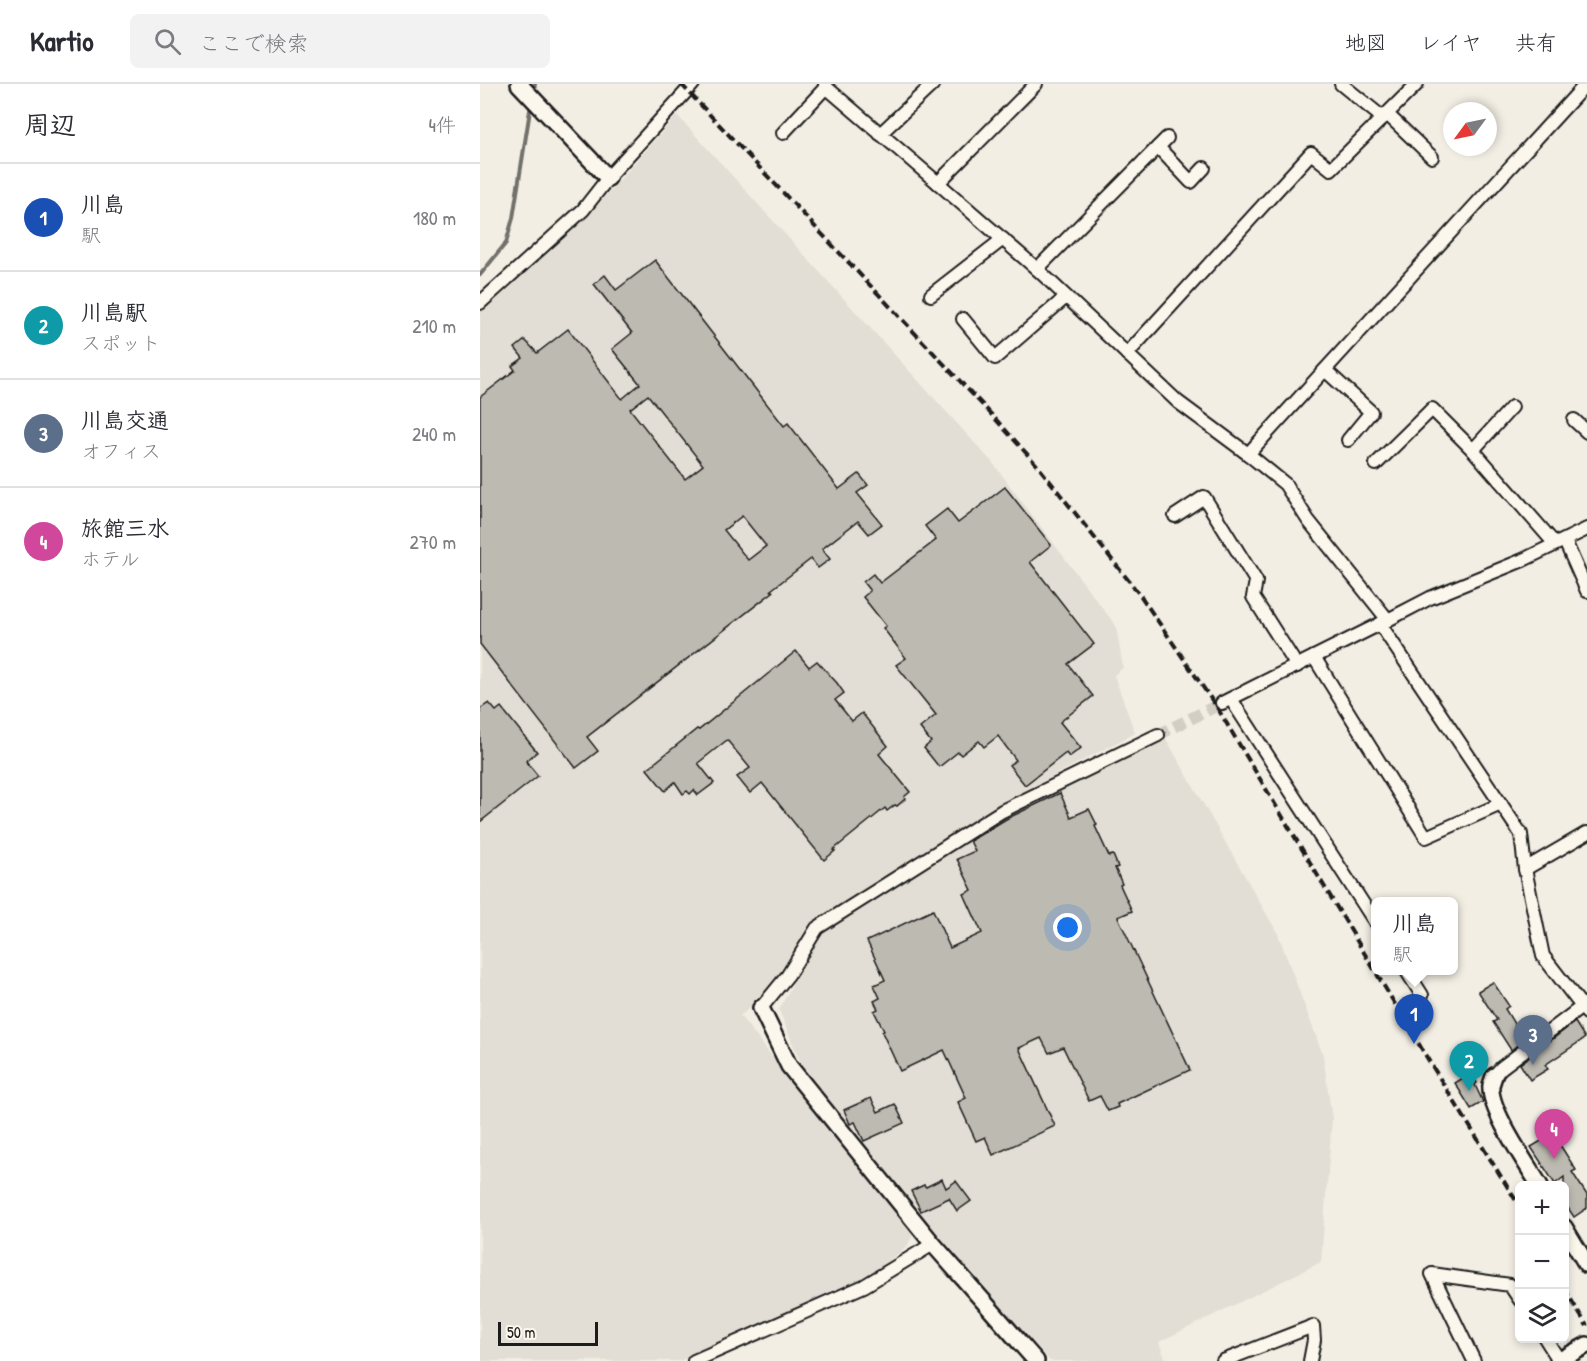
<!DOCTYPE html>
<html lang="ja">
<meta charset="utf-8">
<style>
body{margin:0;font-family:"Patrick Hand","Klee One",sans-serif;background:#f2f2f3;color:#2b2b33}
.controls{position:absolute;right:18px;bottom:18px;display:grid;overflow:hidden;border-radius:9px;box-shadow:0 3px 9px #0003}
.controls button{width:54px;height:54px;display:grid;place-items:center;padding:0;border:0;border-bottom:2px solid #e1e1e2;background:#fff;color:#2b2b33;font:30px sans-serif}
.compass{position:absolute;left:963px;top:18px;width:54px;height:54px;border-radius:50%;background:#fff;box-shadow:0 3px 9px #0003;rotate:237deg}
.scale{position:absolute;left:18px;bottom:15px;width:100px;box-sizing:border-box;padding-left:6px;border:3px solid #1c1c1c;border-top:0;font-size:16px;line-height:21px;white-space:nowrap;color:#1c1c1c;-webkit-text-stroke:4px #fbf7ec;paint-order:stroke}
.you{position:absolute;left:588px;top:844px;width:21px;height:21px;margin:-15px;border:4px solid #fff;border-radius:50%;background:#1a73e8;box-shadow:0 0 0 9px #1a73e833}
.badge{display:grid;place-items:center;width:39px;height:39px;border-radius:50%;background:#d1495b;color:#fff;font-size:20px;font-weight:700}
.pin{position:absolute;translate:-50% -50px;filter:drop-shadow(0 2px 3px #0008)}
.pin::after{content:'';position:absolute;top:32px;width:21px;height:18px;background:inherit;clip-path:polygon(0 0,100% 0,50% 100%)}
.popup{position:absolute;left:891px;top:813px;width:87px;height:78px;box-sizing:border-box;display:grid;place-content:center;border-radius:9px;background:#fff;filter:drop-shadow(0 2px 4px #0005);font-size:20px;white-space:nowrap;color:#7c7c81}
.popup b{font-size:22px;color:#2b2b33}
.popup::after{content:'';position:absolute;left:50%;top:100%;margin-left:-12px;border:12px solid transparent;border-top-color:#fff}
.list{margin:0;padding:0;list-style:none}
h2{display:flex;justify-content:space-between;align-items:center;height:78px;margin:0;padding:0 24px;font-size:26px}
h2 small{font-size:20px;font-weight:400;color:#7c7c81}
.list li{display:grid;grid-template-columns:39px 1fr auto;gap:18px;align-items:center;box-sizing:border-box;height:108px;padding:0 24px;border-top:2px solid #e1e1e2}
.list b{display:block;font-size:22px;white-space:nowrap}
.list p{margin:0;font-size:20px;white-space:nowrap;color:#7c7c81}
.list em{font-size:20px;font-style:normal;color:#7c7c81}
.icon{flex:none;width:33px;height:33px;fill:none;stroke:currentColor;stroke-width:2;stroke-linecap:round;stroke-linejoin:round}
.map{position:relative;flex:none;width:1107px;height:1277px;overflow:hidden}
header{display:flex;align-items:center;gap:36px;box-sizing:border-box;height:84px;padding:0 30px;background:#fff;border-bottom:2px solid #e1e1e2}
header strong{font-size:28px}
nav{display:flex;gap:33px;margin-inline-start:auto;font-size:21px}
.search{width:420px;height:54px;background:#f2f2f3;display:flex;align-items:center;gap:15px;box-sizing:border-box;padding:0 21px;border-radius:9px;color:#7c7c81;font-size:22px}
main{display:flex}
aside{flex:1;background:#fff}
.map>svg:first-child{display:block}
.built{fill:#e2ded5}
.lines{fill:none;stroke-linecap:round;stroke-linejoin:round}
.stream{stroke:#716f6b;stroke-width:4}
.building{fill:#bdbab1;stroke:#1c1c1c;stroke-width:1.5;fill-rule:evenodd}
.minor-tunnel{stroke:#d2cec6;stroke-width:12;stroke-dasharray:12 6;stroke-linecap:butt}
.minor-casing{stroke:#1c1c1c;stroke-width:16}
.tertiary-casing{stroke:#1c1c1c;stroke-width:20}
.minor{stroke:#fbf7ec;stroke-width:12}
.tertiary{stroke:#fbf7ec;stroke-width:15}
.rail{stroke:#1c1c1c;stroke-width:4;stroke-dasharray:9 4.5;stroke-linecap:butt}
</style>
<header>
<strong>Kartio</strong>
<div class="search"><svg class="icon" aria-label="search" viewBox="0 0 24 24"><circle cx="10" cy="10" r="6"/><path d="M15 15l6 6"/></svg>ここで検索</div>
<nav><a>地図</a><a>レイヤ</a><a>共有</a></nav>
</header>
<main>
<aside>
<h2>周辺<small>4件</small></h2>
<ul class="list">
<li><span class="badge" style="background:#1a4fb4">1</span><div><b>川島</b><p>駅</p></div><em>180 m</em></li>
<li><span class="badge" style="background:#0f9aa8">2</span><div><b>川島駅</b><p>スポット</p></div><em>210 m</em></li>
<li><span class="badge" style="background:#5c6f8a">3</span><div><b>川島交通</b><p>オフィス</p></div><em>240 m</em></li>
<li><span class="badge" style="background:#d1479c">4</span><div><b>旅館三水</b><p>ホテル</p></div><em>270 m</em></li>
</ul>
</aside>
<div class="map">
<svg width="1107" height="1277" viewBox="0 0 1107 1277">
<rect width="100%" height="100%" fill="#f2eee4"/>
<filter id="ink" filterUnits="userSpaceOnUse"><feTurbulence type="fractalNoise" baseFrequency=".0167" numOctaves="2"/><feDisplacementMap in="SourceGraphic" scale="12" xChannelSelector="R" yChannelSelector="G"/><feConvolveMatrix kernelMatrix="1 2 1 2 8 2 1 2 1" color-interpolation-filters="sRGB"/></filter>
<g filter="url(#ink)">
<!-- built -->
<g class="built">
<path d="M197 31 512 378 636 542 643 584 634 591 655 649 518 721 335 839 292 905 260 932 433 1150 427 1163 378 1200 236 1259 200 1277H0V225L112 127Z"/>
<path d="M685 653 798 850 843 971 852 1035 841 1178 679 1258 686 1277H570L445 1136 321 980 299 926 338 851 527 729Z"/>
</g>
<g class="lines">
<!-- stream -->
<g class="stream">
<path d="M53 10 55 0"/>
<path d="M0 191 26 159 33 134 51 20"/>
</g>
</g>
<!-- building -->
<g class="building">
<path d="M175 176 304 342 308 339 359 405 379 390 388 401 377 409 402 440 389 450 378 437 342 465 350 475 338 484 331 475 291 506 293 508 107 653 118 667 96 684 0 560V313L35 286 32 282 43 274 35 264 45 256 57 269 88 245 142 315 160 300 132 265 152 249 114 200 125 191 136 206ZM168 311 223 381 205 395 150 325ZM262 432 286 462 268 476 244 446Z"/>
<path d="M525 403 571 461 550 478 614 560 588 580 613 612 580 638 601 664 589 673 586 669 545 701 529 681 536 676 518 652 504 663 499 657 481 671 478 668 459 683 444 664 451 658 440 644 456 631 416 581 426 574 403 544 406 542 383 513 390 507 383 498 393 490 400 499 456 456 445 442 467 425 478 439Z"/>
<path d="M316 567 329 583 337 577 357 599 364 609 355 616 372 637 382 629 408 662 399 670 430 708 424 713 425 715 417 722 415 721 407 727 405 724 353 766 355 767 344 776 282 699 270 709 257 693 270 684 247 656 218 679 234 699 218 711 214 706 210 710 207 707 203 710 195 698 185 707 167 685 217 645 219 646Z"/>
<path d="M9 619 16 627 21 623 57 668 46 677 58 692 0 738V625Z"/>
<path d="M580 709 591 733 609 725 617 741 615 742 629 772 633 771 638 783 635 784 642 800 640 801 652 827 638 833 710 986 637 1020 638 1023 628 1027 620 1012 609 1017 583 963 569 969 561 954 539 964 575 1042 513 1071 505 1053 496 1057 478 1018 486 1014 464 966 420 987 402 948 404 947 394 927 398 925 394 917 400 914 394 901 405 896 387 857 453 826 470 864 502 849 484 810 492 806 477 775 495 767 490 757 526 735Z"/>
<path d="M1013 898 1029 922 1025 925 1044 956 1031 966 1013 938 1017 936 998 907Z"/>
<path d="M1095 938 1105 954 1065 981 1068 985 1050 996 1040 980Z"/>
<path d="M991 989 997 999 995 1001 1003 1018 991 1025 975 999Z"/>
<path d="M391 1014 398 1028 415 1020 424 1039 384 1057 375 1038 370 1040 364 1026Z"/>
<path d="M1073 1050 1096 1086 1092 1088 1107 1111V1124L1094 1133 1084 1118V1093L1075 1100 1051 1063Z"/>
<path d="M462 1095 466 1104 476 1097 491 1117 477 1127 469 1114 441 1127 431 1107 444 1101 446 1103Z"/>
</g>
<g class="lines">
<!-- minor-tunnel -->
<path class="minor-tunnel" d="M678 651 742 619"/>
<defs>
<g id="minor">
<path d="M345 0 346 3 458 99 557 185 698 318 768 370 805 400 828 436 908 536"/>
<path d="M861 0 903 34"/>
<path d="M907 30 952 73"/>
<path d="M303 49 346 3"/>
<path d="M400 50 453 0"/>
<path d="M678 63 711 98 724 84"/>
<path d="M458 99 556 0"/>
<path d="M557 185 687 54"/>
<path d="M451 211 523 155"/>
<path d="M0 219 103 126 132 89 213 0"/>
<path d="M483 235 515 274 586 213"/>
<path d="M647 270 831 69 851 85 937 0"/>
<path d="M845 286 891 328 868 356"/>
<path d="M1094 336 1107 348"/>
<path d="M993 366 1032 323"/>
<path d="M768 370 1106 0"/>
<path d="M896 380 952 325 993 366 1075 460"/>
<path d="M695 432 724 413 776 497 773 513 817 582"/>
<path d="M1085 457 1107 507"/>
<path d="M900 540 1041 750 1045 785 1063 872 1107 929"/>
<path d="M834 573 946 753 1021 720"/>
<path d="M751 615 895 838"/>
<path d="M742 619 900 540 950 514 1043 476 1107 445"/>
<path d="M1045 785 1107 749"/>
<path d="M926 886 942 911"/>
<path d="M281 924 308 891 337 844 522 727 678 651"/>
<path d="M1014 992 1021 984 1107 919"/>
<path d="M1065 1254 1079 1276"/>
<path d="M214 1277 384 1202 453 1160"/>
<path d="M743 1277 833 1242 834 1256 830 1277"/>
<path d="M994 1277 952 1190 1030 1201 1040 1216"/>
</g>
<g id="tertiary">
<path d="M39 0 128 94"/>
<path d="M281 924 309 982 453 1160 556 1277"/>
<path d="M1014 992C1013 995 1012 998 1011 1001 1008 1025 1047 1080 1060 1102"/>
<path d="M1084 1143 1107 1181"/>
<path d="M1078 1277 1107 1261"/>
</g>
</defs>
<!-- minor casing -->
<use href="#minor" class="minor-casing"/>
<!-- tertiary casing -->
<use href="#tertiary" class="tertiary-casing"/>
<!-- minor -->
<use href="#minor" class="minor"/>
<!-- tertiary -->
<use href="#tertiary" class="tertiary"/>
<!-- rail -->
<g class="rail">
<path d="M201 0 510 329 557 381 660 511 738 625 949 977 1040 1123"/>
<path d="M1084 1204 1107 1242"/>
</g>
</g>
</g>
</svg>
<div class="controls">
<button>+</button>
<button>−</button>
<button><svg class="icon" aria-label="layers" viewBox="0 0 24 24"><path d="M12 4l9 5-9 5-9-5zM3 14l9 5 9-5"/></svg></button>
</div>
<svg class="compass" viewBox="-18 -18 36 36"><path d="M0-13l5 13h-10z" fill="#e53935"/><path d="M0 13l5-13h-10z" fill="#7c7c81"/></svg>
<div class="scale">50 m</div>
<div class="you"></div>
<div class="pin badge" style="left:934px;top:960px;background:#1a4fb4">1</div>
<div class="popup"><b>川島</b>駅</div>
<div class="pin badge" style="left:989px;top:1007px;background:#0f9aa8">2</div>
<div class="pin badge" style="left:1053px;top:981px;background:#5c6f8a">3</div>
<div class="pin badge" style="left:1074px;top:1075px;background:#d1479c">4</div>
</div>
</main>
